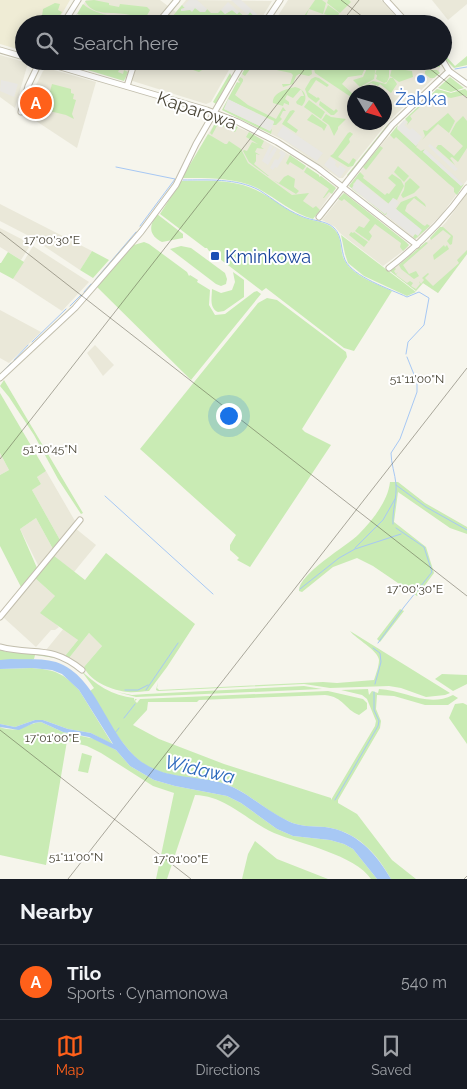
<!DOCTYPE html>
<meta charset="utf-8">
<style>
body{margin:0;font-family:Raleway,sans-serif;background:#20242c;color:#f1f3f6}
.compass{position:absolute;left:347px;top:85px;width:45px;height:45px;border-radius:50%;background:#171b24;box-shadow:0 2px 12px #0003;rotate:128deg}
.you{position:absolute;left:228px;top:415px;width:18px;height:18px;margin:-12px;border:4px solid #fff;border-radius:50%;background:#1a73e8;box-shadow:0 0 0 8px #1a73e833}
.badge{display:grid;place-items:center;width:32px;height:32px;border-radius:50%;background:#ff601a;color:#fff;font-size:16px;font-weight:700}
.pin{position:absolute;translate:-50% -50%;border:2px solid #fff;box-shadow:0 1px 5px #0006}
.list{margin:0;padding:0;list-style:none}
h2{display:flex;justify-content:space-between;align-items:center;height:65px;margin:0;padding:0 20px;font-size:21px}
h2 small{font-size:16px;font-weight:400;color:#9ea1a6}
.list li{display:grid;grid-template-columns:32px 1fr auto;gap:15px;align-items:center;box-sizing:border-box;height:75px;padding:0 20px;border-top:1px solid #363941}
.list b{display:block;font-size:19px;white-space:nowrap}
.list p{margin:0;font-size:16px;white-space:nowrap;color:#9ea1a6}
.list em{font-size:16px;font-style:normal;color:#9ea1a6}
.icon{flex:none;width:28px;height:28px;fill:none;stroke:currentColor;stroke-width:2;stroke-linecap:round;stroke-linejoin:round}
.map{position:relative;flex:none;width:467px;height:879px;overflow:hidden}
.search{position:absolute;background:#171b24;box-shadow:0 2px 12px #0003;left:15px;right:15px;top:15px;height:55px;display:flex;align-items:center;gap:12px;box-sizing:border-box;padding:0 18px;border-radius:28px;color:#9ea1a6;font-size:19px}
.sheet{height:140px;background:#171b24}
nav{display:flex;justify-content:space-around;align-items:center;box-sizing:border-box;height:70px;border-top:1px solid #363941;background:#171b24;font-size:14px;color:#9ea1a6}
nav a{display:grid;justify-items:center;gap:2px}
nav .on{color:#ff601a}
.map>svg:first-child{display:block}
.residential{fill:#eae8d9;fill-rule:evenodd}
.education{fill:#efecd5}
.green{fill:#c9ebb4}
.parking{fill:#e8e7e3}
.water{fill:#a7c8f4}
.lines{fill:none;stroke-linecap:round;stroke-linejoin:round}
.stream{stroke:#a7c8f4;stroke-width:1}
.street-casing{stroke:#c2bead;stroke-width:7}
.street{stroke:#fff;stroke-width:5}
.ticks{fill:none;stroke:#4b4738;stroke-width:1;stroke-opacity:0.45}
.shop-dot{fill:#3f7fe0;stroke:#fff;stroke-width:2}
.transit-dot{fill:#1a4fb4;stroke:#fff;stroke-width:2}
.labels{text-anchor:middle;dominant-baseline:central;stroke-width:4;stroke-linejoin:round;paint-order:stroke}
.shop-label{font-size:18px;fill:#366cbe;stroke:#fff}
.street-label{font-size:18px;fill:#4b4738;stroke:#fff}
.transit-label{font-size:18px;fill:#164399;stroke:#fff;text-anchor:start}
.water-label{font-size:19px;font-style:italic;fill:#2c69bd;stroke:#fff}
.ticks-label{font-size:12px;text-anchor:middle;fill:#4b4738;stroke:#fff;stroke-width:4;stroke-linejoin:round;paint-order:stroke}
</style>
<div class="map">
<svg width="467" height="879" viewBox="0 0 467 879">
<rect width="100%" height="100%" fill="#f6f5ec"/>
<!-- residential -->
<g class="residential">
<path d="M86 0H160L176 12 186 0 272 1 258 24H72Z"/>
<path d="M288 0H381L403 24H276L274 22 276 19Z"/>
<path d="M432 0H467V4L448 20Z"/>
<path d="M0 55 28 63 15 108 0 97Z"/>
<path d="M99 61H234L211 102 206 104 123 78Z"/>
<path d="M249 61H315L346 69V67L332 61H438L440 64 439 73 387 123 343 178H339L283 140 222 110ZM354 92H384V122H354Z"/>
<path d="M47 68 96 82 77 148 27 115 36 85 43 71Z"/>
<path d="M437 89 451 93 465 89 467 91V180L442 214 418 238 415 239 349 186 386 139Z"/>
<path d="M218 119 249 132 288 154 336 187 315 216 208 134Z"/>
<path d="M344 193 406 242 409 245 407 248 383 266 341 234 335 227 322 220Z"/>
<path d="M467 194V254L438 293 423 283 416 291 390 271 429 240 446 222Z"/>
<path d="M0 204 92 251 80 270 29 236 0 221Z"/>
<path d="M0 228 31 244 21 260 0 247Z"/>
<path d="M33 246 89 282 62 311 13 279Z"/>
<path d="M0 310 41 332 9 363 0 358Z"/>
<path d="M95 345 114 365 103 376 87 353Z"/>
<path d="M0 453 9 470 0 475Z"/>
<path d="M46 471 75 521 60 540 32 490 41 484 37 477Z"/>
<path d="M36 518 53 549 40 565H38L20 529Z"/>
<path d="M75 528 96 545 74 572 53 555Z"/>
<path d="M35 578 55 596 47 616 59 627 55 630H51L36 647 3 617 30 584 33 583Z"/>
<path d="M64 628 78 640 65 656 57 652 46 650Z"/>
<path d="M89 633 102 646 84 667 69 658Z"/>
</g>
<!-- education -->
<path class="education" d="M0 0H70L56 24H24V51L0 44Z"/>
<!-- green -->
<g class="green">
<path d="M94 0 109 3V5L119 7 120 4 147 7 150 10 145 19C138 17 132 15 125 14 111 12 92 16 85 1Z"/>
<path d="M315 0H322L326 3 323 14 309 9 304 21 310 24 300 22Z"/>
<path d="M328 0H349L351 2 340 13 327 3Z"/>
<path d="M55 3 60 4 58 10 62 12 55 24H39L44 20 42 16 43 9Z"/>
<path d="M83 4C99 18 122 16 143 20L144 23 138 24 122 18 103 20 77 14V18L104 22 119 21 116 24H94L78 21 76 24H71Z"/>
<path d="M182 5 185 8 181 9 182 11 195 8 205 12 207 9 211 13H218L221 10 225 14 232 10 237 14 239 12 245 17 250 12 255 17 258 15 253 24 238 22 166 24Z"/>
<path d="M328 5 339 13 336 24V18L324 14Z"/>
<path d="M443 53 455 66 467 56V65L454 68 443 57Z"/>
<path d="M58 61H105L108 63 110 61H115L113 68 119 70 118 72 123 74 124 70 128 72 124 81Z"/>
<path d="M187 61H195L202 70 199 72 193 70 194 67 183 64Z"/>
<path d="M249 61H271L290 66 308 64 311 66 312 74 309 76 299 74 296 76 293 84 283 87 282 84H290L293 75 291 73 253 65 245 76 242 74Z"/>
<path d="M309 61H326L345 68 346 67 332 61H360L366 63 365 68 362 75 348 77 342 84 354 95V99L315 73 313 65Z"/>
<path d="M383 61H412V69L384 65Z"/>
<path d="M425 61H438L440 64V67H426Z"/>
<path d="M372 64 376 66 374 79 360 87 353 80 363 77 368 66Z"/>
<path d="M378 66 389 68V77L387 82 384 83 376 79V76L377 79V75L375 74Z"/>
<path d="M392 68 412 71 413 77 399 82 390 76Z"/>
<path d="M427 70H437L440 73 434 78H430L425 74V71Z"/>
<path d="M230 73 232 77 216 104 213 102Z"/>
<path d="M240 77 243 79V81L235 95 248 105 276 119 283 107 286 111H283L280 117 282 119 276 125H273L274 121 229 100 224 109 270 131 272 129 271 134 222 110 237 82 239 83 240 82 238 80Z"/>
<path d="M315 77 319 78 329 85 327 87 316 80 308 92 317 98 318 97 320 99 316 103 308 97 305 89 311 79Z"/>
<path d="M450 77 464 88 451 92 438 88Z"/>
<path d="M390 78H393L397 84 391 93 380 84 378 86 371 83 366 88 364 86 373 81 386 84Z"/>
<path d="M52 84 71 89V93L74 94 73 99 76 100 72 114 74 119 66 115 45 110Z"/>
<path d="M295 87C305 89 309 98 302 106L297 104 296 102 301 96H304L301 89 293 98 287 95 285 99 289 102V105L284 103 283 106 273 103C272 93 286 89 295 87Z"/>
<path d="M437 89 451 93 465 89 467 91V97L464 95 451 98 434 94 410 116 412 119 407 125 408 122 405 119Z"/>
<path d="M309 100 325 112 321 119 304 107Z"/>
<path d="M320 101 334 111 336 109 338 111 334 115H331L319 105Z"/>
<path d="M293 110 295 111 287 122 298 130 296 133 282 124 290 111Z"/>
<path d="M448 113 455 121 449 133 438 124 422 140 425 136 423 130 427 131Z"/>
<path d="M312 114 327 125 324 131 322 128 307 120Z"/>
<path d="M326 114 331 117 346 119 338 127V129L334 136 329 125 322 120Z"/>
<path d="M463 116 467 121V148L458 162 452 157 450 158 455 165 436 148 438 145H441L454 156 463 146 450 134 456 123Z"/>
<path d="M218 119 238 127 235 132 218 124 212 135 210 133 216 121Z"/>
<path d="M388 124 387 128 348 176 347 175Z"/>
<path d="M398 125 397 129 416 146 418 144 416 147 421 151 425 149 423 152 461 186 464 184 457 195 454 192V188L449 184 396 137 394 139 390 135Z"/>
<path d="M249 132 264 141 261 147 264 149 257 148 255 152 260 155 256 154V161L254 164 269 176H268L249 162 243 151 244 150 247 151 252 142 258 144 246 137Z"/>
<path d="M350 132 353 134 349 139 350 142 338 157 349 164 353 158 356 160 353 166 348 167 330 156 333 154 348 133Z"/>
<path d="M208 134 225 144H227L229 141 241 149 248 163 292 195 309 193 303 201 313 208 316 206 320 210 313 219C292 213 277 199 259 189 235 177 208 178 182 178Z"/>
<path d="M380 146 383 148 366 170 363 167Z"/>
<path d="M290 155 306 166 303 170 290 162 288 165 286 163Z"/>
<path d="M398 166 409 176 404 182 394 172Z"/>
<path d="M307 167 319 175V177L321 176 336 188 332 194 329 192 324 198H323L329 189 304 172Z"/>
<path d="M360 172 364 176 363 178 385 195 387 193 389 194 396 185 388 178 392 174 401 180 404 186 397 200 393 198 389 204 358 179 353 184 354 186 352 189 385 214 387 212V214L385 215 349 186Z"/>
<path d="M288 175 295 179 294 187 299 191 296 194 273 180 279 183 284 177Z"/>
<path d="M410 178 420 187 414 193 403 198 401 195 404 190 405 183Z"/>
<path d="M181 181C206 181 233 179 256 190 272 197 285 210 302 217 311 221 326 221 334 229 342 237 340 247 343 257 350 275 375 283 392 291L354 351 344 348 266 288 262 291 220 259V258L209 251 207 248H205L160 214Z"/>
<path d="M344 193 406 242 409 245 403 251 400 247 401 243 375 224 369 232 372 236 369 241 355 231 359 226 364 228 370 220 344 199 342 201 338 199Z"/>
<path d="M416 196 425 204 426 207 414 198 407 205 405 211 423 225 425 226 427 224 430 226 415 239 413 237 415 234 396 209 401 202Z"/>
<path d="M157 214 183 234V238L162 242C148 235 149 225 157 214Z"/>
<path d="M440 227H443L453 236 452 244 450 245 447 241 451 236 443 230 431 240 430 238Z"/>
<path d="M351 232 353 233 354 232 368 242 364 247 349 235Z"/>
<path d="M341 235 416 292 407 296 364 276 348 263 345 254Z"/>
<path d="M144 242 149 244 187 272 189 276 190 275 198 280 197 282 210 290 209 305 215 315 225 314 254 292 257 291 261 294 191 380 97 287 134 245Z"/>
<path d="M426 242 428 243 403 265 409 274 416 271 419 276 414 279 401 269 399 265Z"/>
<path d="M444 245 445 247 447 245 449 249 434 260 433 255Z"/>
<path d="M181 246 191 248 225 273 227 279 226 284 221 286 216 284 170 249Z"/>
<path d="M467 250V254L438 293 423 283 416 291 390 271 395 268 396 269 394 271 396 274 398 272 396 275 407 283 410 281 413 283 411 286 416 289 420 284 419 281 421 284 424 280 422 278 428 273 429 274 425 278 433 286 459 263 457 260Z"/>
<path d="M92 251 109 260 93 278 80 270Z"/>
<path d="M8 252 24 262 13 279 0 272V263H1Z"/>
<path d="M233 272 244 280V297L224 311 218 312C209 308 212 297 212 289L221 293 232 290 235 282Z"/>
<path d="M267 298 277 300 346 352 347 357 302 429 305 432 331 445 250 567 237 560 239 558 230 550V545L236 535 140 449 258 303Z"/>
<path d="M4 380 83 513 81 514 58 479 34 435 9 397 0 386Z"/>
<path d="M0 393 46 471 37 477 41 484 32 490 60 540 53 549 36 518 20 529 37 568 21 587 0 546V475L9 470 0 453Z"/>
<path d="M390 482H398L425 503 467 527V534L450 528 398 492 394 522 426 547 434 573 417 596 373 566 357 558 333 567 302 592 299 591C298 574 347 546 359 534 372 521 388 501 390 482Z"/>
<path d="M106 553 195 624 167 667 149 691C142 691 135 693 128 692 114 691 90 682 84 667L102 646 89 633 69 658 65 656 78 640 40 613 55 596 35 578 53 555 85 580Z"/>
<path d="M400 609 404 611 380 642 377 639Z"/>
<path d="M350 631 450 693 445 695 426 697 401 688 389 686 330 688 304 684 158 691 156 690 158 682 157 688 159 690 323 682 337 683 374 680C376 674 379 666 379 660 378 650 356 639 350 631Z"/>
<path d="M0 649 6 652 41 653 55 658 35 655 34 659 32 660H0Z"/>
<path d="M32 668C56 670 63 673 79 690L113 745 91 733 68 729 43 720H35L15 727 0 724V669Z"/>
<path d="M80 669C94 684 113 696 134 698V701L135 699H137L135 701 137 703 140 699 328 691 363 699 367 703V709L359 715C344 709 344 697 325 695L199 700 197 702H148L147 710 133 725 159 739 224 764 331 798V800L375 726 376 721 367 699 362 695 341 690 368 689 369 695 372 691 378 693 379 689C405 690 427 708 453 695L458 698 448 705H425L394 696 377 695 376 709 381 721 380 728 338 800V803L357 814 392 860 416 879H391C376 852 356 831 325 827 312 826 300 827 288 821 263 810 245 788 218 782 194 777 165 778 144 764 122 749 104 714 90 691L94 688Z"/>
<path d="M442 674 467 675V684L453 691 435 679Z"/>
<path d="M304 686 322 689 136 697 117 692 132 695 146 694Z"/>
<path d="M463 703 467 705V744L449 718 455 704Z"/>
<path d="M41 722 63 732 95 739 116 750 130 766 154 780 175 786 227 796 241 803 277 829 293 836 330 840 344 844 353 849 377 879H371C355 855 301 844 274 833 247 821 227 796 195 795L167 879H156L174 793 153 786 101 753 87 746 67 741 46 865 0 855V727C20 734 24 724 41 722Z"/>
<path d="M82 753 92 756 88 773 78 771Z"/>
<path d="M255 841 277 859 328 879H242L248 854Z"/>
</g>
<!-- parking -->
<g class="parking">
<path d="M189 0H197L207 9 205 12H200L195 8 192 12 190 10 181 11V9L185 8 183 6Z"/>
<path d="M231 0H241L257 14 255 17 250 12 248 15Z"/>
<path d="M228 2 239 12 237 14 232 10 225 14 221 10Z"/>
<path d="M1 80 18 84 14 97 0 91Z"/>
<path d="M228 99 274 122 270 131 224 109Z"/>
<path d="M404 120 407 122 404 125 410 130 412 128 422 137 416 146 397 128Z"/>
<path d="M283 126 323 153 319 158 317 161 277 135Z"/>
<path d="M430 144 458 169 455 171 428 146Z"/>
<path d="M270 145 273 146 267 159 274 147 277 149 268 165 262 161Z"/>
<path d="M425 149 463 184 461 186 423 152Z"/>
<path d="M281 150 286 154 277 168 275 167 273 170 270 168 275 159 278 160 281 155 279 153Z"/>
<path d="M330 157 336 162 335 165 338 168 340 165 346 169 340 178 324 165Z"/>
<path d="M357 179 388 204 393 198 399 202 395 208 422 230 418 236 415 234 413 236 386 215 387 212 385 214 352 188Z"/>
</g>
<!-- water -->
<path class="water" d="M11 659C26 660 42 658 56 662 99 676 107 740 145 764 167 778 194 776 219 782 245 789 264 810 288 821 300 827 312 826 325 827 356 831 376 853 391 879H377L353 849 344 844 330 840 293 836 277 829 241 803 227 796 175 786 154 780 130 766 116 750 89 737 63 732 41 722 34 723 19 730 0 727V724L15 727 35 720H43L68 729 91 733 113 744 79 690 62 674 52 670 32 668 0 669V660Z"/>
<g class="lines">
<!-- stream -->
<g class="stream">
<path d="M77 16 106 21 124 19 135 24"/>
<path d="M330 61 346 68"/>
<path d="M455 69 467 67"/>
<path d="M116 167 175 179 140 226"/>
<path d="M183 180C208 180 236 178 259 190 273 199 286 210 301 216 311 221 326 220 334 228 343 237 340 248 345 260 353 277 390 289 407 297L419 292 429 298 424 325 408 342 406 354"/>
<path d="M95 280 136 232"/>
<path d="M84 292 91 284"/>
<path d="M70 306 81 295"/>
<path d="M32 342 66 309"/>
<path d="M14 360 28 345"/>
<path d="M0 374 11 363"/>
<path d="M396 485 426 507 467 530"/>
<path d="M105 496 213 594"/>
<path d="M393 524C392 511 397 498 396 484 395 474 391 463 391 453L400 439 417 392V382L407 357"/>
<path d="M355 548 383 520 395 499"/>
<path d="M300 589 339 558 355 549 401 534"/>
<path d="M378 643 404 607 432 572 424 547 396 528"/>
<path d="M373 648 380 653 381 662 375 684"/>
<path d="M125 690H138L148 685"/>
<path d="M146 690 178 643"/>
<path d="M124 718 135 704"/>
<path d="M115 733 119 728"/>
<path d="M335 800 378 726 379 721 374 710V692"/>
</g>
<defs>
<g id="street">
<path d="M386 0 408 24"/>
<path d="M63 24 78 0"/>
<path d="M157 24 177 0"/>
<path d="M264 24 280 0"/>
<path d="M0 50 24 57"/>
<path d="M40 61 207 110 238 122 277 142 318 168 417 245"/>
<path d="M443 61 449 71 467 84"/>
<path d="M127 86 135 61"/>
<path d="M21 112 28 86 40 61"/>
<path d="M319 217 392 125 449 71"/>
<path d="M389 268C419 245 445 219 467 188"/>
<path d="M0 378 75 308 141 232 176 185 196 144 244 61"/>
<path d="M0 617 80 520"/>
<path d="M0 647C34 656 50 644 82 670"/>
</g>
</defs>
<!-- street casing -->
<use href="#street" class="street-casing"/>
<!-- street -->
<use href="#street" class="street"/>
</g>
<!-- ticks -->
<path class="ticks" d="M341 0 372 24M340 24 359 0M420 61 467 98M0 232 467 596M0 459 311 61M0 730 191 879M68 879 467 368M464 879 467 876"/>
<!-- markers -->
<circle class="shop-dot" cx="421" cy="79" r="5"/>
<rect class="transit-dot" x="210" y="251" width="10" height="10" rx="2.5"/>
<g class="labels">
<!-- shop labels -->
<g class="shop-label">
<text x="421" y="98">Żabka</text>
</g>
<!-- street labels -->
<g class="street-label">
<text transform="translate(197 110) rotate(19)">Kaparowa</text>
</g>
<!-- transit labels -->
<g class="transit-label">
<text x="225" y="256">Kminkowa</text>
</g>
<!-- water labels -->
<g class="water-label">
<text transform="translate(200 769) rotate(13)">Widawa</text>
</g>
</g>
<g class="ticks-label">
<text x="52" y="244">17°00'30"E</text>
<text x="417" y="383">51°11'00"N</text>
<text x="50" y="453">51°10'45"N</text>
<text x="415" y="593">17°00'30"E</text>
<text x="52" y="742">17°01'00"E</text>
<text x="76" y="861">51°11'00"N</text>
<text x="181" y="863">17°01'00"E</text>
</g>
</svg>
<svg class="compass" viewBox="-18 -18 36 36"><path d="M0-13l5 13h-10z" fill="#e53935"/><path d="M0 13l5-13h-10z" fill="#9ea1a6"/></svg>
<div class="you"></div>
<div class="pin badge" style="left:36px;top:103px">A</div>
<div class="search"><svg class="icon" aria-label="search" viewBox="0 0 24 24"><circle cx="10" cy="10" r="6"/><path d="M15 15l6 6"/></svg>Search here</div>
</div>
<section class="sheet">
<h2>Nearby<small></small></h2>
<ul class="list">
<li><span class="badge">A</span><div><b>Tilo</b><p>Sports · Cynamonowa</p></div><em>540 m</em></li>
</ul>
</section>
<nav>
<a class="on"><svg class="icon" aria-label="map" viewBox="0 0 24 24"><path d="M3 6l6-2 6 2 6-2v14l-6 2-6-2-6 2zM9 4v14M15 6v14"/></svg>Map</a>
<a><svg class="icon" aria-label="directions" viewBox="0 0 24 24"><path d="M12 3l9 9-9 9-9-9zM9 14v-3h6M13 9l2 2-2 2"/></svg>Directions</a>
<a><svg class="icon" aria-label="saved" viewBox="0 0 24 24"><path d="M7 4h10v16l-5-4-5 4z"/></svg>Saved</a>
</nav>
